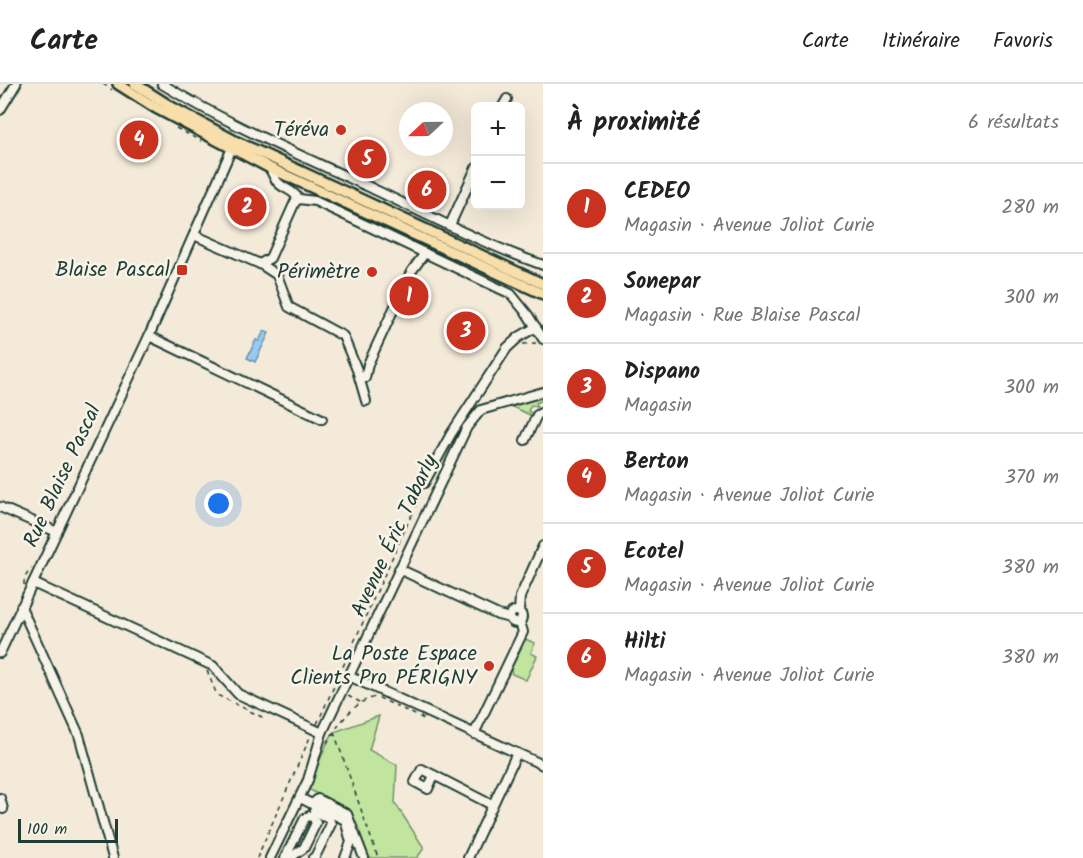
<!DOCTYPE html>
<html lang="fr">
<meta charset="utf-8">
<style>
body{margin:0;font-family:Kalam,sans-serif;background:#f2f2f2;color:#222}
.controls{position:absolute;right:18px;top:18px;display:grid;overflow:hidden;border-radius:9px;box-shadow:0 6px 24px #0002}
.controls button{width:54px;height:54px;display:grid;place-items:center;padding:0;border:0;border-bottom:2px solid #e0e0e0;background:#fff;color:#222;font:30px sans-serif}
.compass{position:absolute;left:399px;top:18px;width:54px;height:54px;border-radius:50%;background:#fff;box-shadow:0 6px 24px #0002;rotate:248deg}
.scale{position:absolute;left:18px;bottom:15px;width:100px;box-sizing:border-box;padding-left:6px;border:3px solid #1f3d34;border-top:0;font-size:16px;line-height:21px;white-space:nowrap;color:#1f3d34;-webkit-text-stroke:4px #f7f3e8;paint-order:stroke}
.you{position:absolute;left:219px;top:420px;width:21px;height:21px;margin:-15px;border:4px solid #fff;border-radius:50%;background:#1a73e8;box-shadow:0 0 0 9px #1a73e833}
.badge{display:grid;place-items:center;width:39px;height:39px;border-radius:50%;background:#c8321e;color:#fff;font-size:20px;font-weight:700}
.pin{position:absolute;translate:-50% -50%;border:3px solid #fff;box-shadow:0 2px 6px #0006}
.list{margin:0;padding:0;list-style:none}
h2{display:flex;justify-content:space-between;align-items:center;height:78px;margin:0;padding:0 24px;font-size:26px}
h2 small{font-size:20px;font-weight:400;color:#767676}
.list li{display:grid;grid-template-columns:39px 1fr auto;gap:18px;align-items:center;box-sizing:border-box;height:90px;padding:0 24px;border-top:2px solid #e0e0e0}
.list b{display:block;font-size:22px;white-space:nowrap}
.list p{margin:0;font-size:20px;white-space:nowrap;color:#767676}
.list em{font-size:20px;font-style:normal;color:#767676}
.map{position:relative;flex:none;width:543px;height:774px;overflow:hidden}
header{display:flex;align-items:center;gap:36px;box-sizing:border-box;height:84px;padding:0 30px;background:#fff;border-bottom:2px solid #e0e0e0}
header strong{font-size:28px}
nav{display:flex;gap:33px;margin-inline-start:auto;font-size:21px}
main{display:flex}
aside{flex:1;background:#fff}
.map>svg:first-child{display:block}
.green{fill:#c1e59f;stroke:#70916a;stroke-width:1.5}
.water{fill:#97caf4;stroke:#6792a7;stroke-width:1.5}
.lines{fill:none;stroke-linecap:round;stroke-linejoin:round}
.minor-casing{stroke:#1f3d34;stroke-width:12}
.major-casing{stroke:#1f3d34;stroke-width:14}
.path{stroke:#1f3d34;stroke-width:1.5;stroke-dasharray:4.5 4.5;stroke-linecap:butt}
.minor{stroke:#f7f3e8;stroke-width:8}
.major{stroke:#f8deab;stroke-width:9}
.poi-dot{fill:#c8321e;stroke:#f7f3e8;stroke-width:2}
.labels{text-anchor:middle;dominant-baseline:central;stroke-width:5;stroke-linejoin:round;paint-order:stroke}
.poi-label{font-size:21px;fill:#1f3d34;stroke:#f7f3e8;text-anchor:end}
.street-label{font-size:21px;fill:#1f3d34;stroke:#f7f3e8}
</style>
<header>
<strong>Carte</strong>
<nav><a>Carte</a><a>Itinéraire</a><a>Favoris</a></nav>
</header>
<main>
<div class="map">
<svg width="543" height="774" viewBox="0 0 543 774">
<rect width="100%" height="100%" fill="#f4ead9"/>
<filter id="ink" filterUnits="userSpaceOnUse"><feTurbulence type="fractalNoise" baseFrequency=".0167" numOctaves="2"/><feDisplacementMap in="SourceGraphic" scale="12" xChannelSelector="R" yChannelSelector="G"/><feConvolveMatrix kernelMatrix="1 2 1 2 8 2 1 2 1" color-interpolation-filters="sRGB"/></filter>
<g filter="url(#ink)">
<!-- green -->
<g class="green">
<path d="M543 312V316L536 319 537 322 531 321 528 327 533 330 532 332 510 322Z"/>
<path d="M525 555 535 559 531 569 537 572 526 596 512 590 510 583Z"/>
<path d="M379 632 369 666 397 681 395 719 424 764 417 774H366L348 726 308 705 328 657 334 648Z"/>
</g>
<!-- water -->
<path class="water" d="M264 247 269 249 255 278 247 274 256 256 259 257Z"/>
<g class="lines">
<defs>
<g id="minor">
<path d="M162 0C227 40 298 70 367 102 424 129 483 160 543 181"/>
<path d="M503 22 507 15"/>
<path d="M0 26 16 0"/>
<path d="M270 84C279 109 288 100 299 115"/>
<path d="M450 141 476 84"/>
<path d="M194 151 260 180 270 174 295 118 299 115 315 117 511 210 528 231 543 255"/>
<path d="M260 180 277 191 289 223 343 252 357 286 366 317"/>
<path d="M149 252 322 335"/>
<path d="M365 294 368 280 411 188 425 169"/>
<path d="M543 308 481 326 467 343 349 592 543 681"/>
<path d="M525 356 537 331 543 328"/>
<path d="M424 399 451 350 507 264 519 253 536 243"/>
<path d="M0 423 57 448"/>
<path d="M399 485 498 531 510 534"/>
<path d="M33 499 213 582 238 610 322 649"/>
<path d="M21 523 79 651 113 774"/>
<circle cx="516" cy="533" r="6"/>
<path d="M519 527 520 513 543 462"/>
<path d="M0 569 149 252 232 64"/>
<path d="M474 650 523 548 520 538"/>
<path d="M434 691 428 705 415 698 422 685 492 721"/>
<path d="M0 714 3 725"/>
<path d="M300 714 312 720 318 715 347 730 364 774"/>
<path d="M312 720 345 736 351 758 345 774"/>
<path d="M270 774 308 696 322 649 349 592"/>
<path d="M285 774 305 734 309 732 313 733 316 739 304 764 290 774"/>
<path d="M313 774 315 773 331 740 329 735 314 727"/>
<path d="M468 774 517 669"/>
</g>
<g id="major">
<path d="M118 0 156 24 270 84 543 210"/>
<path d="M135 0 173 24 235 57 543 200"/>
</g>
</defs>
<!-- minor casing -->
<use href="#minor" class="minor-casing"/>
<!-- major casing -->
<use href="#major" class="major-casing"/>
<!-- path -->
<g class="path">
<path d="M103 0 112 6"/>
<path d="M176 44 201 57"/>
<path d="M523 260 536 259"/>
<path d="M412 431 423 405"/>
<path d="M24 501V495L31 484"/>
<path d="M207 587 217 611 262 633 265 631"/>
<path d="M348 612 360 618"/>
<path d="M317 640 411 432 415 433"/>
<path d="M334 648 378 774"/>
<path d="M327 659C338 641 355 615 377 613L426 636"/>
<path d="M257 774 311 651"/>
</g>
<!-- minor -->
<use href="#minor" class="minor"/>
<!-- major -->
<use href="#major" class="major"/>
</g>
</g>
<!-- markers -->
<g class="poi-dot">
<circle cx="341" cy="46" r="6"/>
<rect x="176" y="180" width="12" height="12" rx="3"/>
<circle cx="372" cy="188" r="6"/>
<circle cx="489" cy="582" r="6"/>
</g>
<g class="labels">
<!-- poi labels -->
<g class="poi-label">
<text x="329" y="46">Téréva</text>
<text x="170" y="186">Blaise Pascal</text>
<text x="360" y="188">Périmètre</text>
<text x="477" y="570">La Poste Espace<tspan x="477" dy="24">Clients Pro PÉRIGNY</tspan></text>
</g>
<!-- street labels -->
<g class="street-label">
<text transform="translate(63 392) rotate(-65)">Rue Blaise Pascal</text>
<text transform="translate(395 452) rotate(-65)">Avenue Éric Tabarly</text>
</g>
</g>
</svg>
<div class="controls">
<button>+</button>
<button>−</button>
</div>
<svg class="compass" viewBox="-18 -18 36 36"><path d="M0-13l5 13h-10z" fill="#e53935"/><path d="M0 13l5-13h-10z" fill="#767676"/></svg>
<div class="scale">100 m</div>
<div class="you"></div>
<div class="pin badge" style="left:409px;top:212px">1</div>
<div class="pin badge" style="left:247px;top:123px">2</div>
<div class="pin badge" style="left:466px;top:247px">3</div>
<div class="pin badge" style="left:139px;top:56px">4</div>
<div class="pin badge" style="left:367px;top:75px">5</div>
<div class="pin badge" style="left:427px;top:106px">6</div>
</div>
<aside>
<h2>À proximité<small>6 résultats</small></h2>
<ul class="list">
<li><span class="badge">1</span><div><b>CEDEO</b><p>Magasin · Avenue Joliot Curie</p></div><em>280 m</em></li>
<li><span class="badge">2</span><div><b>Sonepar</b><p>Magasin · Rue Blaise Pascal</p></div><em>300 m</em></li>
<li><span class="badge">3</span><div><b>Dispano</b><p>Magasin</p></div><em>300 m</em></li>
<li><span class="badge">4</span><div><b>Berton</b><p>Magasin · Avenue Joliot Curie</p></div><em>370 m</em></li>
<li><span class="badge">5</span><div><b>Ecotel</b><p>Magasin · Avenue Joliot Curie</p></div><em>380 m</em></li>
<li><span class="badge">6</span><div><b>Hilti</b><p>Magasin · Avenue Joliot Curie</p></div><em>380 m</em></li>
</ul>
</aside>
</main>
